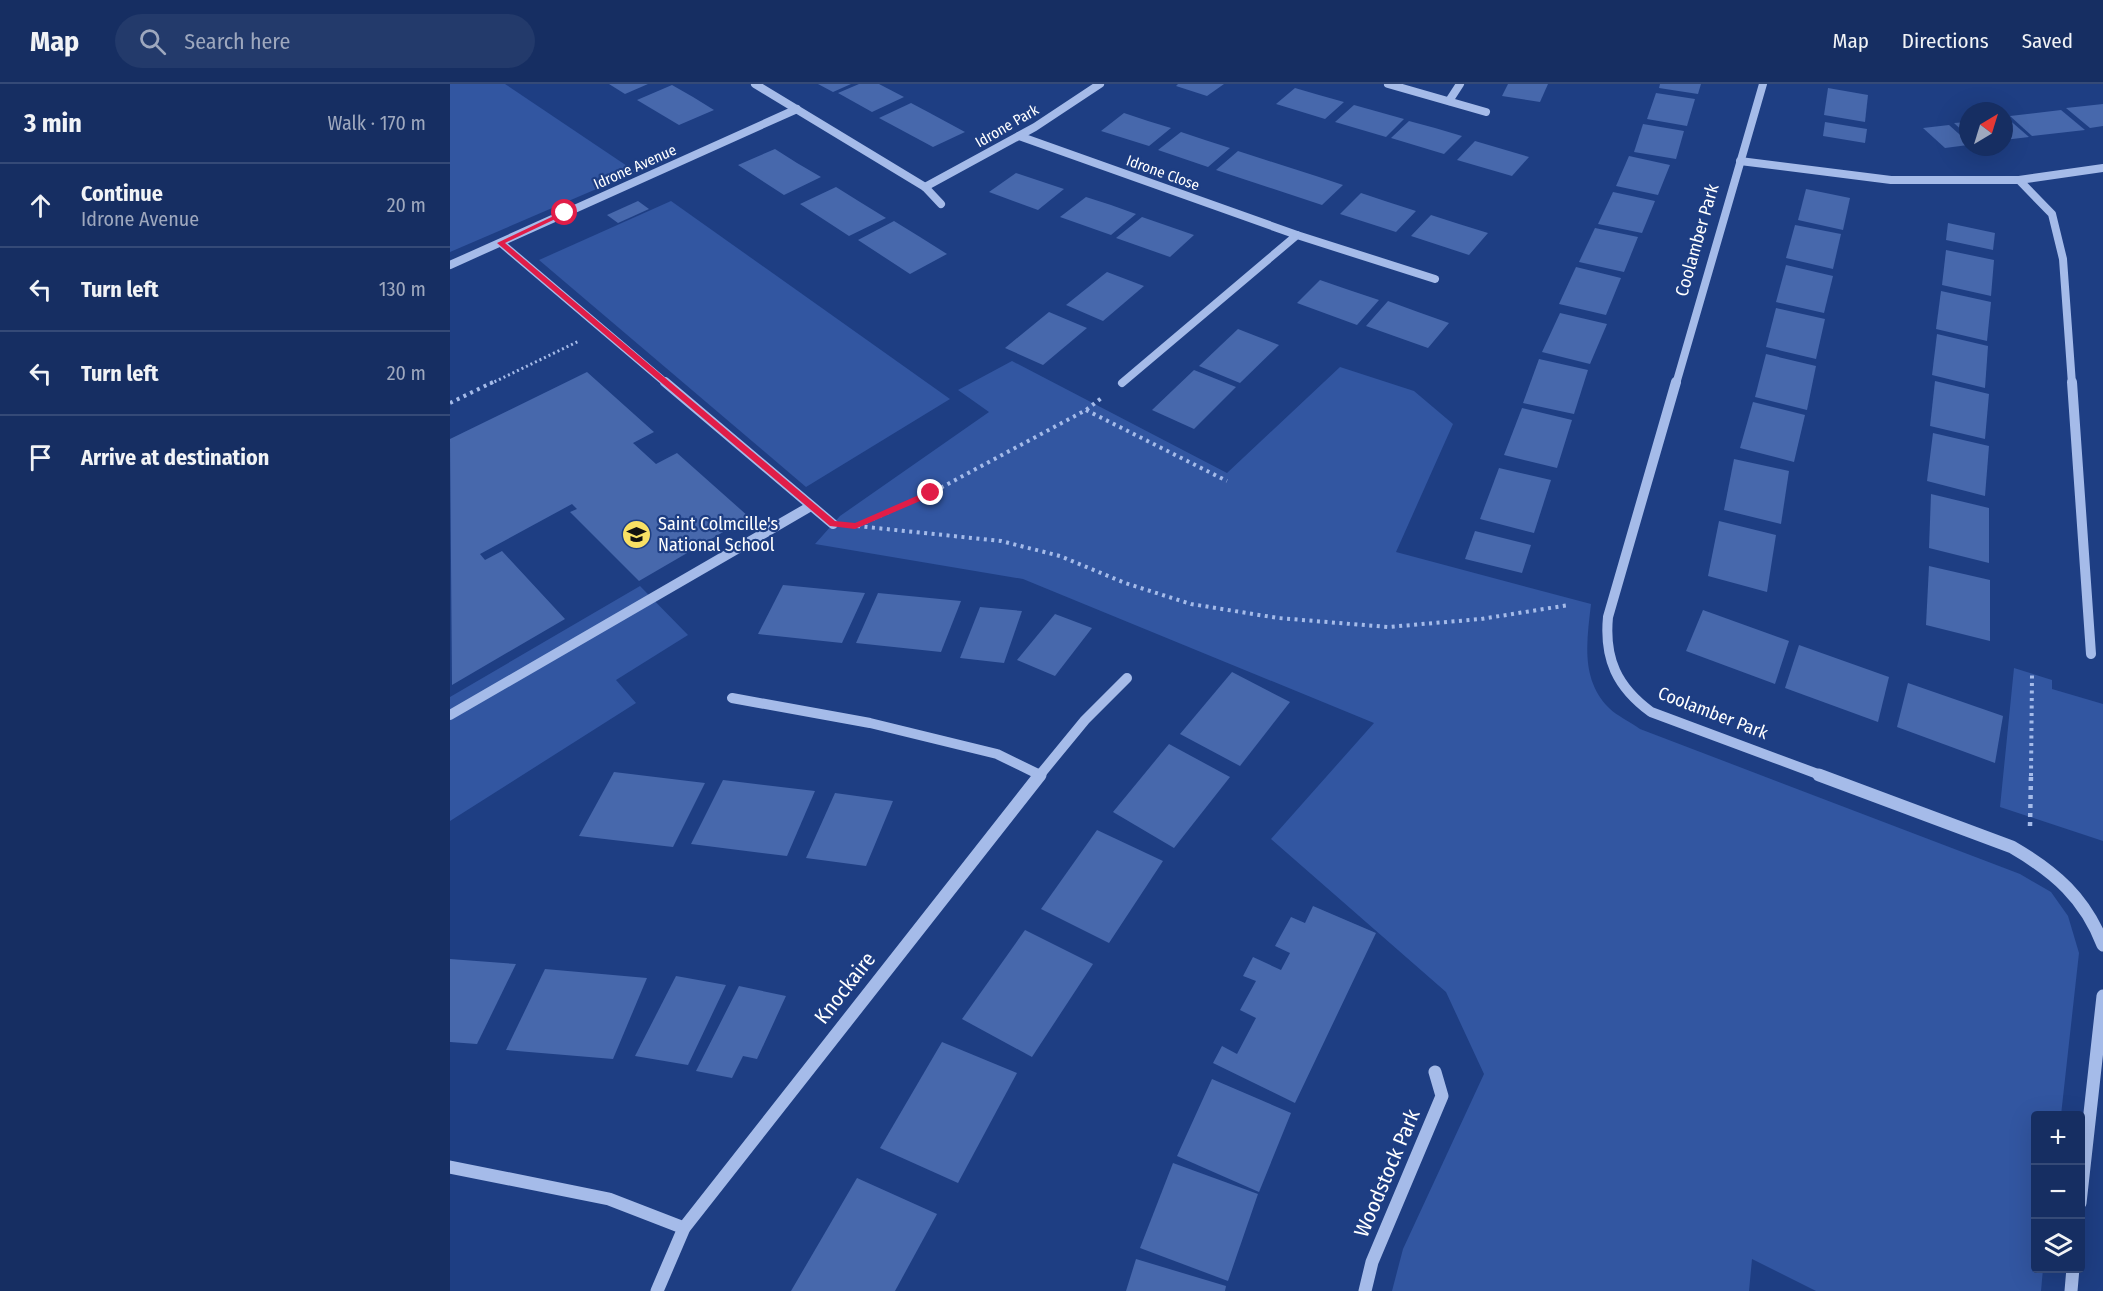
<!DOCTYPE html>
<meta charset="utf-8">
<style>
body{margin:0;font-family:"Fira Sans Condensed",sans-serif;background:#233a6b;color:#f1f3f6}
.controls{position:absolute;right:18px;bottom:18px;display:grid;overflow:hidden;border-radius:6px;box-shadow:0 6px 24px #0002}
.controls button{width:54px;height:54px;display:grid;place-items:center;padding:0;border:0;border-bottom:2px solid #354a77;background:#162e62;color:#f1f3f6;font:30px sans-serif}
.compass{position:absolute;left:1509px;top:18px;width:54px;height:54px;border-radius:50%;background:#162e62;box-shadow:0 6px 24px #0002;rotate:38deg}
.stop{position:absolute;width:18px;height:18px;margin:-14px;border:4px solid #e11d48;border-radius:50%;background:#fff}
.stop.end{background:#e11d48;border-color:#fff;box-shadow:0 2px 6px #0008}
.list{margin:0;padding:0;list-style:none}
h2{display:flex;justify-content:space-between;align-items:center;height:78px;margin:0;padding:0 24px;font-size:26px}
h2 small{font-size:20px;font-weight:400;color:#9ea8be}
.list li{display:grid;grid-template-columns:39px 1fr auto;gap:18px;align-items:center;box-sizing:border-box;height:84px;padding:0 24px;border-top:2px solid #354a77}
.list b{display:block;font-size:22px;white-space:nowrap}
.list p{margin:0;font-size:20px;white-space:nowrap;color:#9ea8be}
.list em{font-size:20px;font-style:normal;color:#9ea8be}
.icon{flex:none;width:33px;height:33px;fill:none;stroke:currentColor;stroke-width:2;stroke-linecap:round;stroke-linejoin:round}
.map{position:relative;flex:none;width:1653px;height:1207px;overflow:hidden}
header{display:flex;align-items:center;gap:36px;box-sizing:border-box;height:84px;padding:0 30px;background:#162e62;border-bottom:2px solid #354a77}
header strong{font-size:28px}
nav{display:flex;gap:33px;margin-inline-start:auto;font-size:21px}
.search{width:420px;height:54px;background:#233a6b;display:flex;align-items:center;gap:15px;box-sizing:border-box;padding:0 21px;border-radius:33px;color:#9ea8be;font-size:22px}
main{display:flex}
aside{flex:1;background:#162e62}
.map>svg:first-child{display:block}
.green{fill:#3256a1}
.building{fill:#4768ac}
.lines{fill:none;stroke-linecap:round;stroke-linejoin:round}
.path-far2{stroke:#a5bbe9;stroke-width:3;stroke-dasharray:2 3;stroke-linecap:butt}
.path-far1{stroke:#a5bbe9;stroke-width:4;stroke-dasharray:3 4.5;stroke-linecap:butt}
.path{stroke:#a5bbe9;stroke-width:4.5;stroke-dasharray:4 5;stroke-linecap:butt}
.minor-far2{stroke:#a5bbe9;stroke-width:8}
.minor-far1{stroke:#a5bbe9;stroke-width:10}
.minor{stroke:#a5bbe9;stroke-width:13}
.route{fill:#e11d48}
.labels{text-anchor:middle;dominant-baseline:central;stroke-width:4.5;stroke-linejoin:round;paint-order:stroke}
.far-street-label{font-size:15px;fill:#fff;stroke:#1e3e83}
.street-label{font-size:18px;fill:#fff;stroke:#1e3e83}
.poi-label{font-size:18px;fill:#fff;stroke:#1e3e83;text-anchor:start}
.near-street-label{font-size:21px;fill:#fff;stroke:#1e3e83}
</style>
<header>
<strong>Map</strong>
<div class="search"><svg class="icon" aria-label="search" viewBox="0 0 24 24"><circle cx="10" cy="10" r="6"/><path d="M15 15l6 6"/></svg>Search here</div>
<nav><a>Map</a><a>Directions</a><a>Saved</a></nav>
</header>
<main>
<aside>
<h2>3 min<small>Walk · 170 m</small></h2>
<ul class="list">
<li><svg class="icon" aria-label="ahead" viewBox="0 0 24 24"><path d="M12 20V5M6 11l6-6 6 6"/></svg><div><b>Continue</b><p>Idrone Avenue</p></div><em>20 m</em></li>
<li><svg class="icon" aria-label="left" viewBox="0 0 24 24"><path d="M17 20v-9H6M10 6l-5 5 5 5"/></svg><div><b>Turn left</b></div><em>130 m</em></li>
<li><svg class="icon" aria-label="left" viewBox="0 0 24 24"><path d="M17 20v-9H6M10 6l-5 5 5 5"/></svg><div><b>Turn left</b></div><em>20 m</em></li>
<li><svg class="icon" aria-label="arrive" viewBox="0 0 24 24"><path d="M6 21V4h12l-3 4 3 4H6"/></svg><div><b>Arrive at destination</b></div></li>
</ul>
</aside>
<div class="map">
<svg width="1653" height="1207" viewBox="0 0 1653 1207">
<rect width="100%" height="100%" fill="#1e3e83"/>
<!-- green -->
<g class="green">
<path d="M0 0H55L186 88 0 168Z"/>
<path d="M221 117 500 315 356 403 89 176Z"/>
<path d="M562 277 777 389 890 283 964 307 1003 340 946 468 1141 520C1137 556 1130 595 1159 624 1167 632 1181 638 1190 645L1570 790 1601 808 1618 832 1629 869 1611 1031 1586 1032V1184L1593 1185 1591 1207H1366L1302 1175 1299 1207H942L953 1165 1034 990 996 908 821 755 924 639 573 495 365 460 390 432 539 328 508 306Z"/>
<path d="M190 502 238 551 166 596 186 619 0 737V613Z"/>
<path d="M1564 584 1602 596V605L1653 620V757L1550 723Z"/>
</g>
<!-- building -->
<g class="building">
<path d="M159 0H198L175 10Z"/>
<path d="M368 0H401L383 8Z"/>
<path d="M409 0H429L454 13 422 28 388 9Z"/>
<path d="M728 0H774L757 12 726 2Z"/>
<path d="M1058 0H1098L1090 18 1052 12Z"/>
<path d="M1210 0H1251L1248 10 1209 4Z"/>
<path d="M222 1 243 13 264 26 229 41 187 16Z"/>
<path d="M845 4 869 11 894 18 875 35 826 20Z"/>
<path d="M1378 4 1418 11 1415 38 1374 31Z"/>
<path d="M1206 9 1245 15 1237 42 1197 35Z"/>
<path d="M461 19 478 28 515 48 483 63 429 34Z"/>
<path d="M1653 20V42L1640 44 1616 24Z"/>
<path d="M904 21 954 35 936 53 885 38Z"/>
<path d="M1611 26 1635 46 1582 52 1560 32Z"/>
<path d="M674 29 698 37 721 44 699 62 651 47Z"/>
<path d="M1554 33H1556L1579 53 1554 56Z"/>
<path d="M959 37 985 44 1012 52 994 70 941 54Z"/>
<path d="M1375 38 1417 45 1415 59 1373 52Z"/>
<path d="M1518 38V52L1504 39Z"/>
<path d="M1193 40 1234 47 1226 75 1184 68Z"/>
<path d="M1499 41 1518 58V61L1495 64 1473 44Z"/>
<path d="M731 48 755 56 780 64 758 83 708 66Z"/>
<path d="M1025 57 1079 73 1062 92 1007 76Z"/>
<path d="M325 65 347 79 371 93 334 111 288 81Z"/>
<path d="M788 67 866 92 893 101 872 121 766 86Z"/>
<path d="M1179 72 1220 81 1208 111 1166 102Z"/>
<path d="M566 89 614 105 588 126 539 108Z"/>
<path d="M386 103 410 118 436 134 399 152 350 120Z"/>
<path d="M1356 105 1400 114 1393 146 1348 136Z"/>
<path d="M1163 108 1205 117 1192 149 1148 140Z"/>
<path d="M911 109 938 118 966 127 946 148 890 130Z"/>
<path d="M636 113 661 121 686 130 661 151 610 133Z"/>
<path d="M188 117 199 125 168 139 157 131Z"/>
<path d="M981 131 1009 140 1038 149 1019 171 961 152Z"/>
<path d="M692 133 744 151 720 173 666 154Z"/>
<path d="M444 137 470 153 497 170 460 190 408 156Z"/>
<path d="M1498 139 1545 149 1543 166 1496 156Z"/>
<path d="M1345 141 1391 150 1383 185 1336 174Z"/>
<path d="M1145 144 1188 153 1174 188 1129 178Z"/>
<path d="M1496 166 1544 176 1541 212 1492 201Z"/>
<path d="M1336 181 1383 192 1374 229 1326 218Z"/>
<path d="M1126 183 1171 194 1156 231 1109 220Z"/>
<path d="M657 188 694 202 653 237 616 221Z"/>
<path d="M870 196 899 206 929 216 907 241 847 219Z"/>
<path d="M1491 207 1541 218 1537 257 1486 245Z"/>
<path d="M938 217 968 228 999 239 978 264 916 242Z"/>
<path d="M1326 224 1375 235 1366 275 1316 263Z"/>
<path d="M599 228 637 244 593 281 555 264Z"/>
<path d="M1110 229 1157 240 1140 280 1092 268Z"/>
<path d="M788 245 829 261 790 299 749 282Z"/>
<path d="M1487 250 1538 262 1535 304 1482 291Z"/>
<path d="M1316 270 1366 282 1357 326 1305 313Z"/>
<path d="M1089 275 1138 286 1124 330 1073 319Z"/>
<path d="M744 286 786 303 744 345 702 326Z"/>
<path d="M137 288 204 348 183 359 206 380 227 369 299 433 189 497 120 428 127 425 122 420 30 470 35 476 52 467 115 535 2 601 0 355Z"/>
<path d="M1485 297 1539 310 1535 355 1480 342Z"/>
<path d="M1303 318 1355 331 1344 378 1290 364Z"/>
<path d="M1072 324 1122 336 1107 384 1054 371Z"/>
<path d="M1483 349 1539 362 1535 412 1477 397Z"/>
<path d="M1284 375 1339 387 1331 440 1274 426Z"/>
<path d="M1049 384 1101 396 1084 449 1030 435Z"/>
<path d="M1481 410 1539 424V479L1479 464Z"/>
<path d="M1269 437 1326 451 1317 508 1258 492Z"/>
<path d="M1025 447 1081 461 1072 489 1015 475Z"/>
<path d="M1479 482 1540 496V557L1476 541Z"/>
<path d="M333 501 415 509 392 559 308 550Z"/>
<path d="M428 509 511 517 491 568 406 559Z"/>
<path d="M530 523 572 527 554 579 510 574Z"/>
<path d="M1253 526 1339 557 1325 600 1236 567Z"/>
<path d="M605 530 642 544 605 592 567 576Z"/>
<path d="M1349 561 1439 593 1428 638 1335 604Z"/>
<path d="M782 588 840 618 790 682 730 650Z"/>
<path d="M1458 599 1553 632 1545 679 1447 643Z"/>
<path d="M719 660 780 693 724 764 663 728Z"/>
<path d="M164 688 255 699 223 763 129 752Z"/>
<path d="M273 696 365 707 337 772 241 760Z"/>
<path d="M385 709 443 717 416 782 356 774Z"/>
<path d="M647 746 713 777 659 859 591 825Z"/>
<path d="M863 822 926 849 845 1019 763 979 772 962 787 970 806 934 790 926 806 897 793 892 803 873 831 886 840 869 825 862 841 833 855 839Z"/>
<path d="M575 846 643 880 582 973 512 935Z"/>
<path d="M0 875 66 880 27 960 0 958Z"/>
<path d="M95 885 197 894 163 975 56 966Z"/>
<path d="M226 892 276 901 238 981 185 972Z"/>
<path d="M289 902 336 912 307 975 293 972 282 994 246 987Z"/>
<path d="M492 958 567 989 508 1099 430 1064Z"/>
<path d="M762 995 841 1029 809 1108 727 1072Z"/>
<path d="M723 1079 808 1110 778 1197 690 1164Z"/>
<path d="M407 1094 487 1130 445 1207H341Z"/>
<path d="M686 1175 776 1202 775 1207H676Z"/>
</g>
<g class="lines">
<!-- path-far2 -->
<path class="path-far2" d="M40 300 129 257"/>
<!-- path-far1 -->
<g class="path-far1">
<path d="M0 319 43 298"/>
<path d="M636 326 777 397"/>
<path d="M409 441 481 409 636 326 654 312"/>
<path d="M407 442 551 457 610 472 675 499 741 520 828 534 938 543 1031 535 1119 521"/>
<path d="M1581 692 1582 590"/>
</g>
<!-- path -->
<path class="path" d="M1580 742 1581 691"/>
<!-- minor-far2 -->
<g class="minor-far2">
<path d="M305 0 475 103 491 120"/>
<path d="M938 0 1036 28"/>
<path d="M999 17 1010 0"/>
<path d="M569 52 847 151 672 299"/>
<path d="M1290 77 1441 96H1569"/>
<path d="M475 103 585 43 650 0"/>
<path d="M847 151 985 195"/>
<path d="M51 159 217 300"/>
<path d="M0 181 347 25"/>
<path d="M1226 300 1313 0"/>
<path d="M1622 300 1613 175 1602 130 1569 96 1653 84"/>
</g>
<!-- minor-far1 -->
<g class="minor-far1">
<path d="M215 298 383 440"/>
<path d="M1226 298 1158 533C1154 575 1167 603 1201 628L1373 692"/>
<path d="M1622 298 1641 570"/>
<path d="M282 614 420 639 547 670 590 691"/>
<path d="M0 631 361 422"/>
<path d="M589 692 635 636 677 594"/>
</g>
<!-- minor -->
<g class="minor">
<path d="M1369 691 1562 763C1605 788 1635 814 1653 861"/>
<path d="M0 1083 159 1115 234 1144"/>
<path d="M1630 1119 1653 912"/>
<path d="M207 1207 234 1144 590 691"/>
<path d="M915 1207 922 1178 992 1012 985 988"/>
<path d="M1621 1207 1623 1184"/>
</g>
</g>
<!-- route -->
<path class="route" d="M112 128 118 129 55 159 385 437 405 439 478 407H484V411L405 445 380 442 47 159Z"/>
<!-- icons -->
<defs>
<symbol id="school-disc" viewBox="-11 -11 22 22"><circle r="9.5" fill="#f8e064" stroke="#1e3e83"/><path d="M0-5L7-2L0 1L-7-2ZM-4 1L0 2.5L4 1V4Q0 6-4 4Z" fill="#111"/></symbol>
</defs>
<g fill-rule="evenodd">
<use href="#school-disc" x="170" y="434" width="33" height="33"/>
</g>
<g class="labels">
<!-- far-street labels -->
<g class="far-street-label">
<text transform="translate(557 42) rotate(-30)">Idrone Park</text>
<text transform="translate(185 83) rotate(-24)">Idrone Avenue</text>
<text transform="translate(713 89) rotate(20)">Idrone Close</text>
</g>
<!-- street labels -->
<g class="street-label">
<text transform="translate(1247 156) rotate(-74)">Coolamber Park</text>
<text transform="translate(1263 629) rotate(21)">Coolamber Park</text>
</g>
<!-- poi labels -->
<g class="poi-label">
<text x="208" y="440">Saint Colmcille's<tspan x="208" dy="21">National School</tspan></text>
</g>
<!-- near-street labels -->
<g class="near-street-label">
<text transform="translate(395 904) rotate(-52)">Knockaire</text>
<text transform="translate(937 1089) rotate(-67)">Woodstock Park</text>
</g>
</g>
</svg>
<div class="controls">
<button>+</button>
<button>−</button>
<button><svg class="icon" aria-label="layers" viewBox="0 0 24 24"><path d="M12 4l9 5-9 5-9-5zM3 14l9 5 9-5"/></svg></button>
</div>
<svg class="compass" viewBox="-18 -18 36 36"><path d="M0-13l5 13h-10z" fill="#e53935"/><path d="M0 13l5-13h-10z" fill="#9ea8be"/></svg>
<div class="stop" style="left:115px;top:129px"></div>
<div class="stop end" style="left:481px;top:409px"></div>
</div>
</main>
